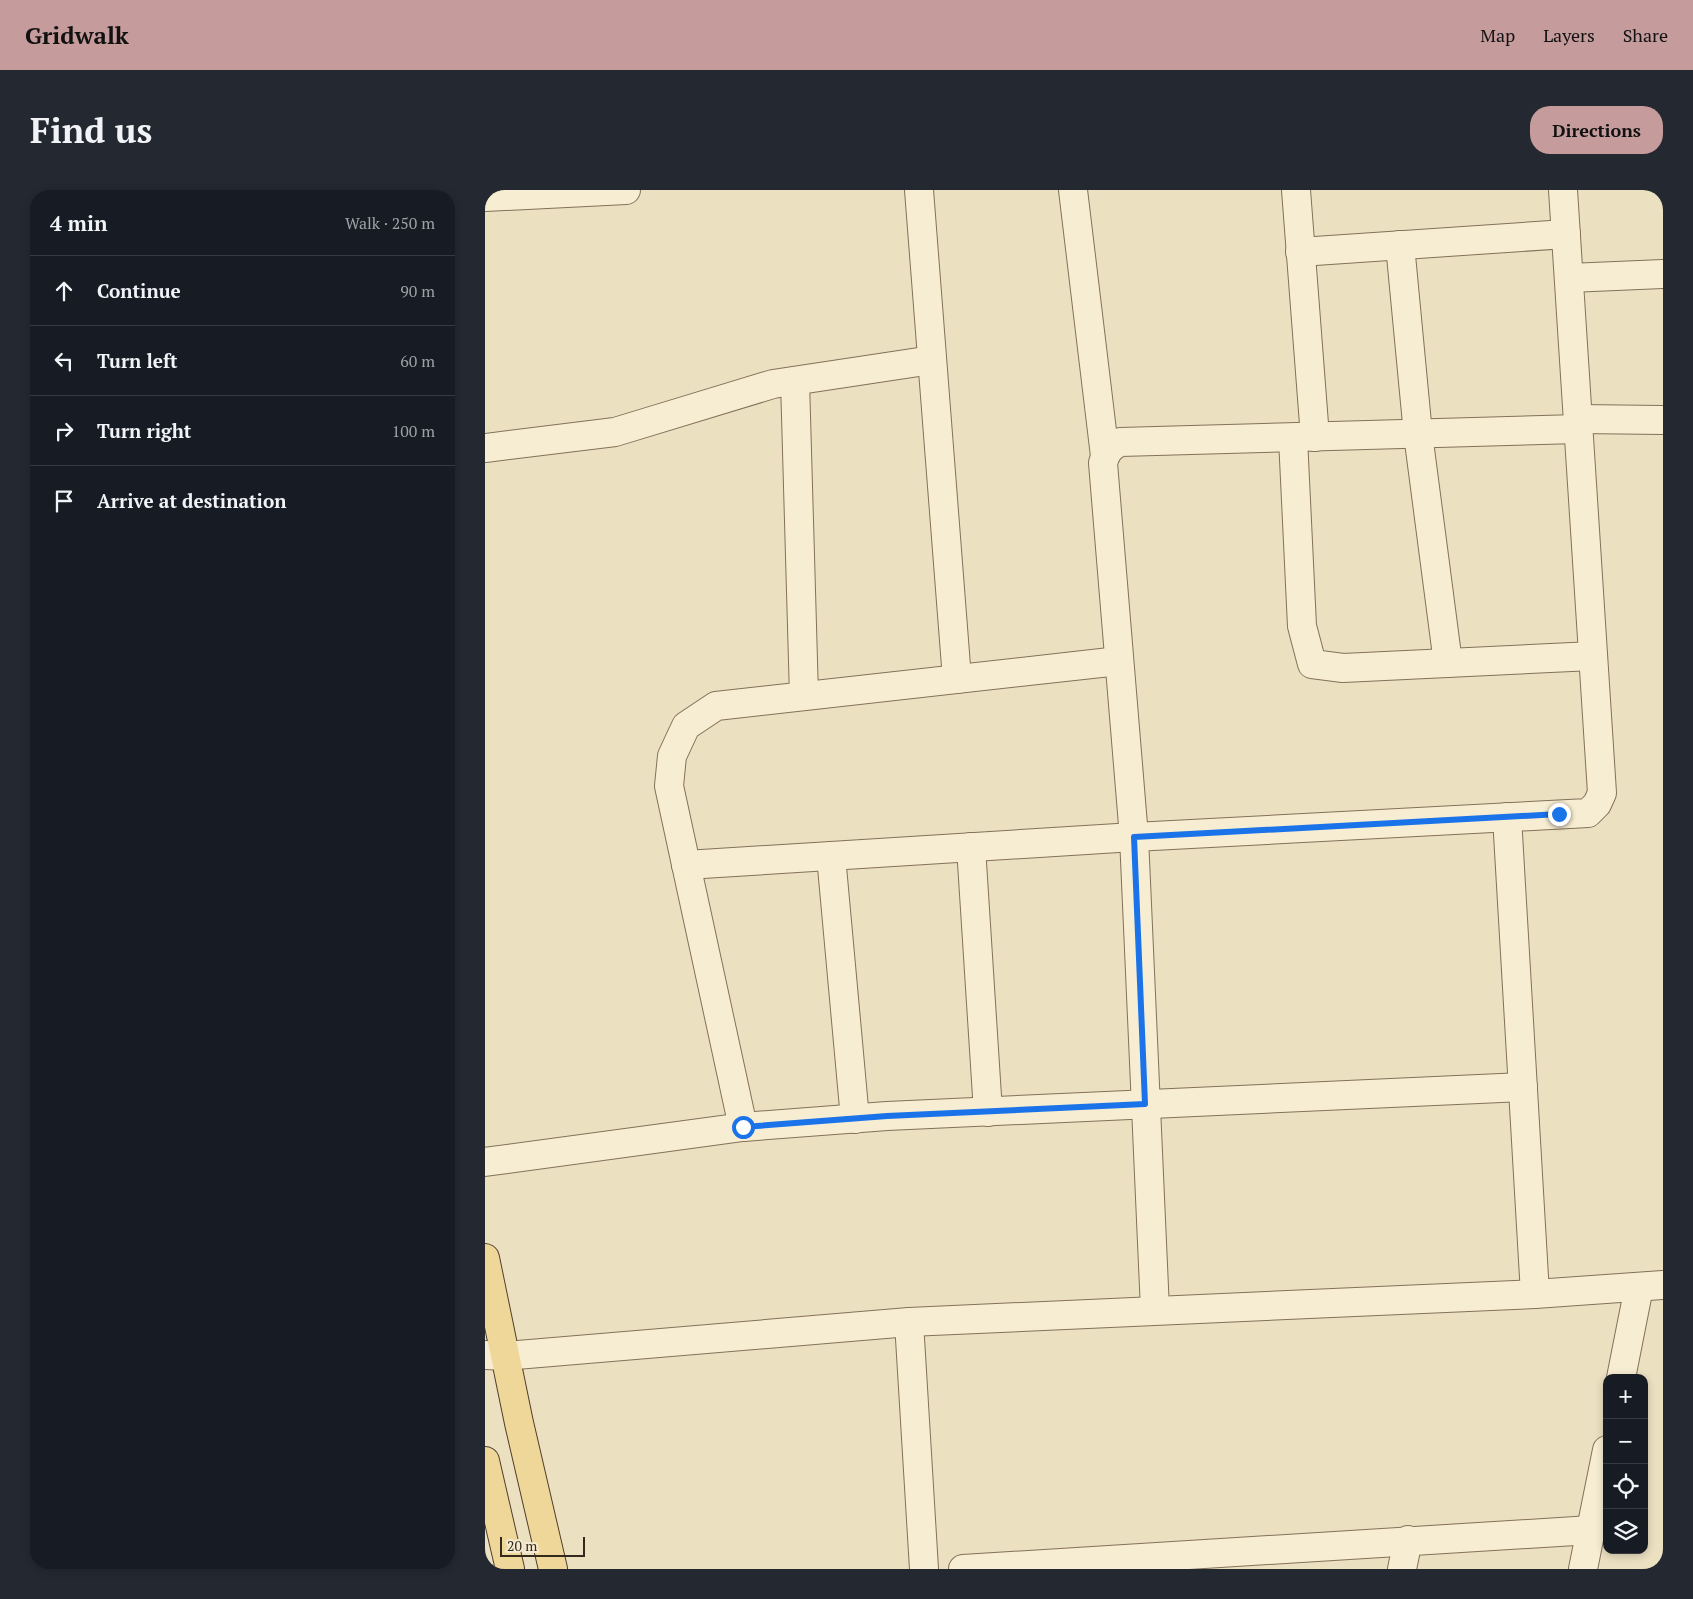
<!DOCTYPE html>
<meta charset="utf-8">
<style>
body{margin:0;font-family:"PT Serif",serif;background:#242831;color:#f1f3f6}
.controls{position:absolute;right:15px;bottom:15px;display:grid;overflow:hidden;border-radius:10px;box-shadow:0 2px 8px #0003}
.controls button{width:45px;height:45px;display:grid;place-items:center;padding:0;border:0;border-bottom:1px solid #363941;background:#171b24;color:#f1f3f6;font:25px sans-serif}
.scale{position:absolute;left:15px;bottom:12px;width:85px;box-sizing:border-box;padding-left:5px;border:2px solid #34291d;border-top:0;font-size:14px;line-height:18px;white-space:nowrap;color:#34291d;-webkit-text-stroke:4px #f3eacf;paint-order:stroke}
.stop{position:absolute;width:15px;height:15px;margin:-11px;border:4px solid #1a73e8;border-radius:50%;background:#fff}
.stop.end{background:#1a73e8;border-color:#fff;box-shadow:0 1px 5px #0008}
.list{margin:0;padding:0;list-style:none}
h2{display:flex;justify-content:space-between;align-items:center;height:65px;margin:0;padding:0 20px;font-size:21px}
h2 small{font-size:16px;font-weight:400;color:#9ea1a6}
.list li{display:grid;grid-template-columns:32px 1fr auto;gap:15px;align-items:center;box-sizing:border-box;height:70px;padding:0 20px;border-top:1px solid #363941}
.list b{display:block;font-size:19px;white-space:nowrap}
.list em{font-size:16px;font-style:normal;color:#9ea1a6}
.icon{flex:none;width:28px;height:28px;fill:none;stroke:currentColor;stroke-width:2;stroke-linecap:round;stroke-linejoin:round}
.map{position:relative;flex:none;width:1178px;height:1379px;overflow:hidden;border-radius:20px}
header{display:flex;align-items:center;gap:30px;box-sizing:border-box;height:70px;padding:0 25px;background:#c59b9b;color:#111}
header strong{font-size:24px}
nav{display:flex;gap:28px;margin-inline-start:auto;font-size:18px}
.intro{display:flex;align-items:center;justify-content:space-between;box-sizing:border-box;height:120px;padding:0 30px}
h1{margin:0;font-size:35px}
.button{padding:12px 22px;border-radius:20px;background:#c59b9b;color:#111;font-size:18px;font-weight:700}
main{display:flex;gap:30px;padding:0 30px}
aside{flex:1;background:#171b24;border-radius:20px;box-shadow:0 2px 8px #0003}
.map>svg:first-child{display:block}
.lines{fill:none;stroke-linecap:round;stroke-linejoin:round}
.minor-casing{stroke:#837159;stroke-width:30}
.major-casing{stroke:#513f2d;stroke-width:30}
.minor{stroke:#f7edd2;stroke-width:28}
.major{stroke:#eed798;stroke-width:28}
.route{stroke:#1a73e8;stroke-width:6}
</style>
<header>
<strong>Gridwalk</strong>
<nav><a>Map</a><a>Layers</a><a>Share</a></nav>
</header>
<div class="intro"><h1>Find us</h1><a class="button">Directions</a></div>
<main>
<aside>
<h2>4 min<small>Walk · 250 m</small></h2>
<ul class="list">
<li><svg class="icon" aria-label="ahead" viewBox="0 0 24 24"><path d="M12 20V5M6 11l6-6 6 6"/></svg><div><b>Continue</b></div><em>90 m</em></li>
<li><svg class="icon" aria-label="left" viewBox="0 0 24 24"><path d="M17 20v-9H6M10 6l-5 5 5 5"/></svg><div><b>Turn left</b></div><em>60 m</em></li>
<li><svg class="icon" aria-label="right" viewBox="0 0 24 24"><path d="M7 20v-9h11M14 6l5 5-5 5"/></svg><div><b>Turn right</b></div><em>100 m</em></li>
<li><svg class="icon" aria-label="arrive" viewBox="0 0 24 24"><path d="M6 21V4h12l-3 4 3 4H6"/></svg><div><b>Arrive at destination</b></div></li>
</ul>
</aside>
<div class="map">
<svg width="1178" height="1379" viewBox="0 0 1178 1379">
<rect width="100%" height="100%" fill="#ebe0c0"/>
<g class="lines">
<defs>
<g id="minor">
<path d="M434 0 472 489"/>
<path d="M588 0 620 266"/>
<path d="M811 0 830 247"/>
<path d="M0 7 141 0"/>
<path d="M915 55 933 244 963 473"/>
<path d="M815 62 1081 44"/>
<path d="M1084 88 1178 84"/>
<path d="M310 191 319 506"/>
<path d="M1093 229 1178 230"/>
<path d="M808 248 817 436 827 474 858 478 1108 466"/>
<path d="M0 258 130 242 288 194 447 170"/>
<path d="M1022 627 1050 1104"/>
<path d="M486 657 503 922"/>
<path d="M346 666 370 929"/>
<path d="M201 675 649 647 1103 623 1112 614 1117 603 1078 0"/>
<path d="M258 937 184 596 187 566 201 536 231 516 634 471"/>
<path d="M0 972 258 937 402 926 1038 897"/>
<path d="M670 1120 649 647 618 273C621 262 625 257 635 252L1093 239"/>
<path d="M424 1132 439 1379"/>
<path d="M0 1165 20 1166 424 1132 1050 1104 1178 1095"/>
<path d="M1136 1188 1154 1097"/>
<path d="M478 1379 1106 1340"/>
<path d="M917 1379 923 1350"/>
<path d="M1098 1379 1122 1260"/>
</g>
<g id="major">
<path d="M0 1068 34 1233 68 1379"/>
<path d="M0 1271 25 1379"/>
</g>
</defs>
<!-- minor casing -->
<use href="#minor" class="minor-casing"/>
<!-- major casing -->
<use href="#major" class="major-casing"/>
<!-- minor -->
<use href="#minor" class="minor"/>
<!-- major -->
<use href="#major" class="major"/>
</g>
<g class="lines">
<!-- route -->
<path class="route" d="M258 937 402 926 660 914 649 647 1074 624"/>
</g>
</svg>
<div class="controls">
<button>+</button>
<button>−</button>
<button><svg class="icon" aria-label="locate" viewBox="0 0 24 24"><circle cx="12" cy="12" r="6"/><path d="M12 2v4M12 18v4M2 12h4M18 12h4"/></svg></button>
<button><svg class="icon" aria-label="layers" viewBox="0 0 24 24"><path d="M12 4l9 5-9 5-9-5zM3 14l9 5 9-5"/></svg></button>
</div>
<div class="scale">20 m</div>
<div class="stop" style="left:258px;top:937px"></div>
<div class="stop end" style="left:1074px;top:624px"></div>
</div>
</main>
